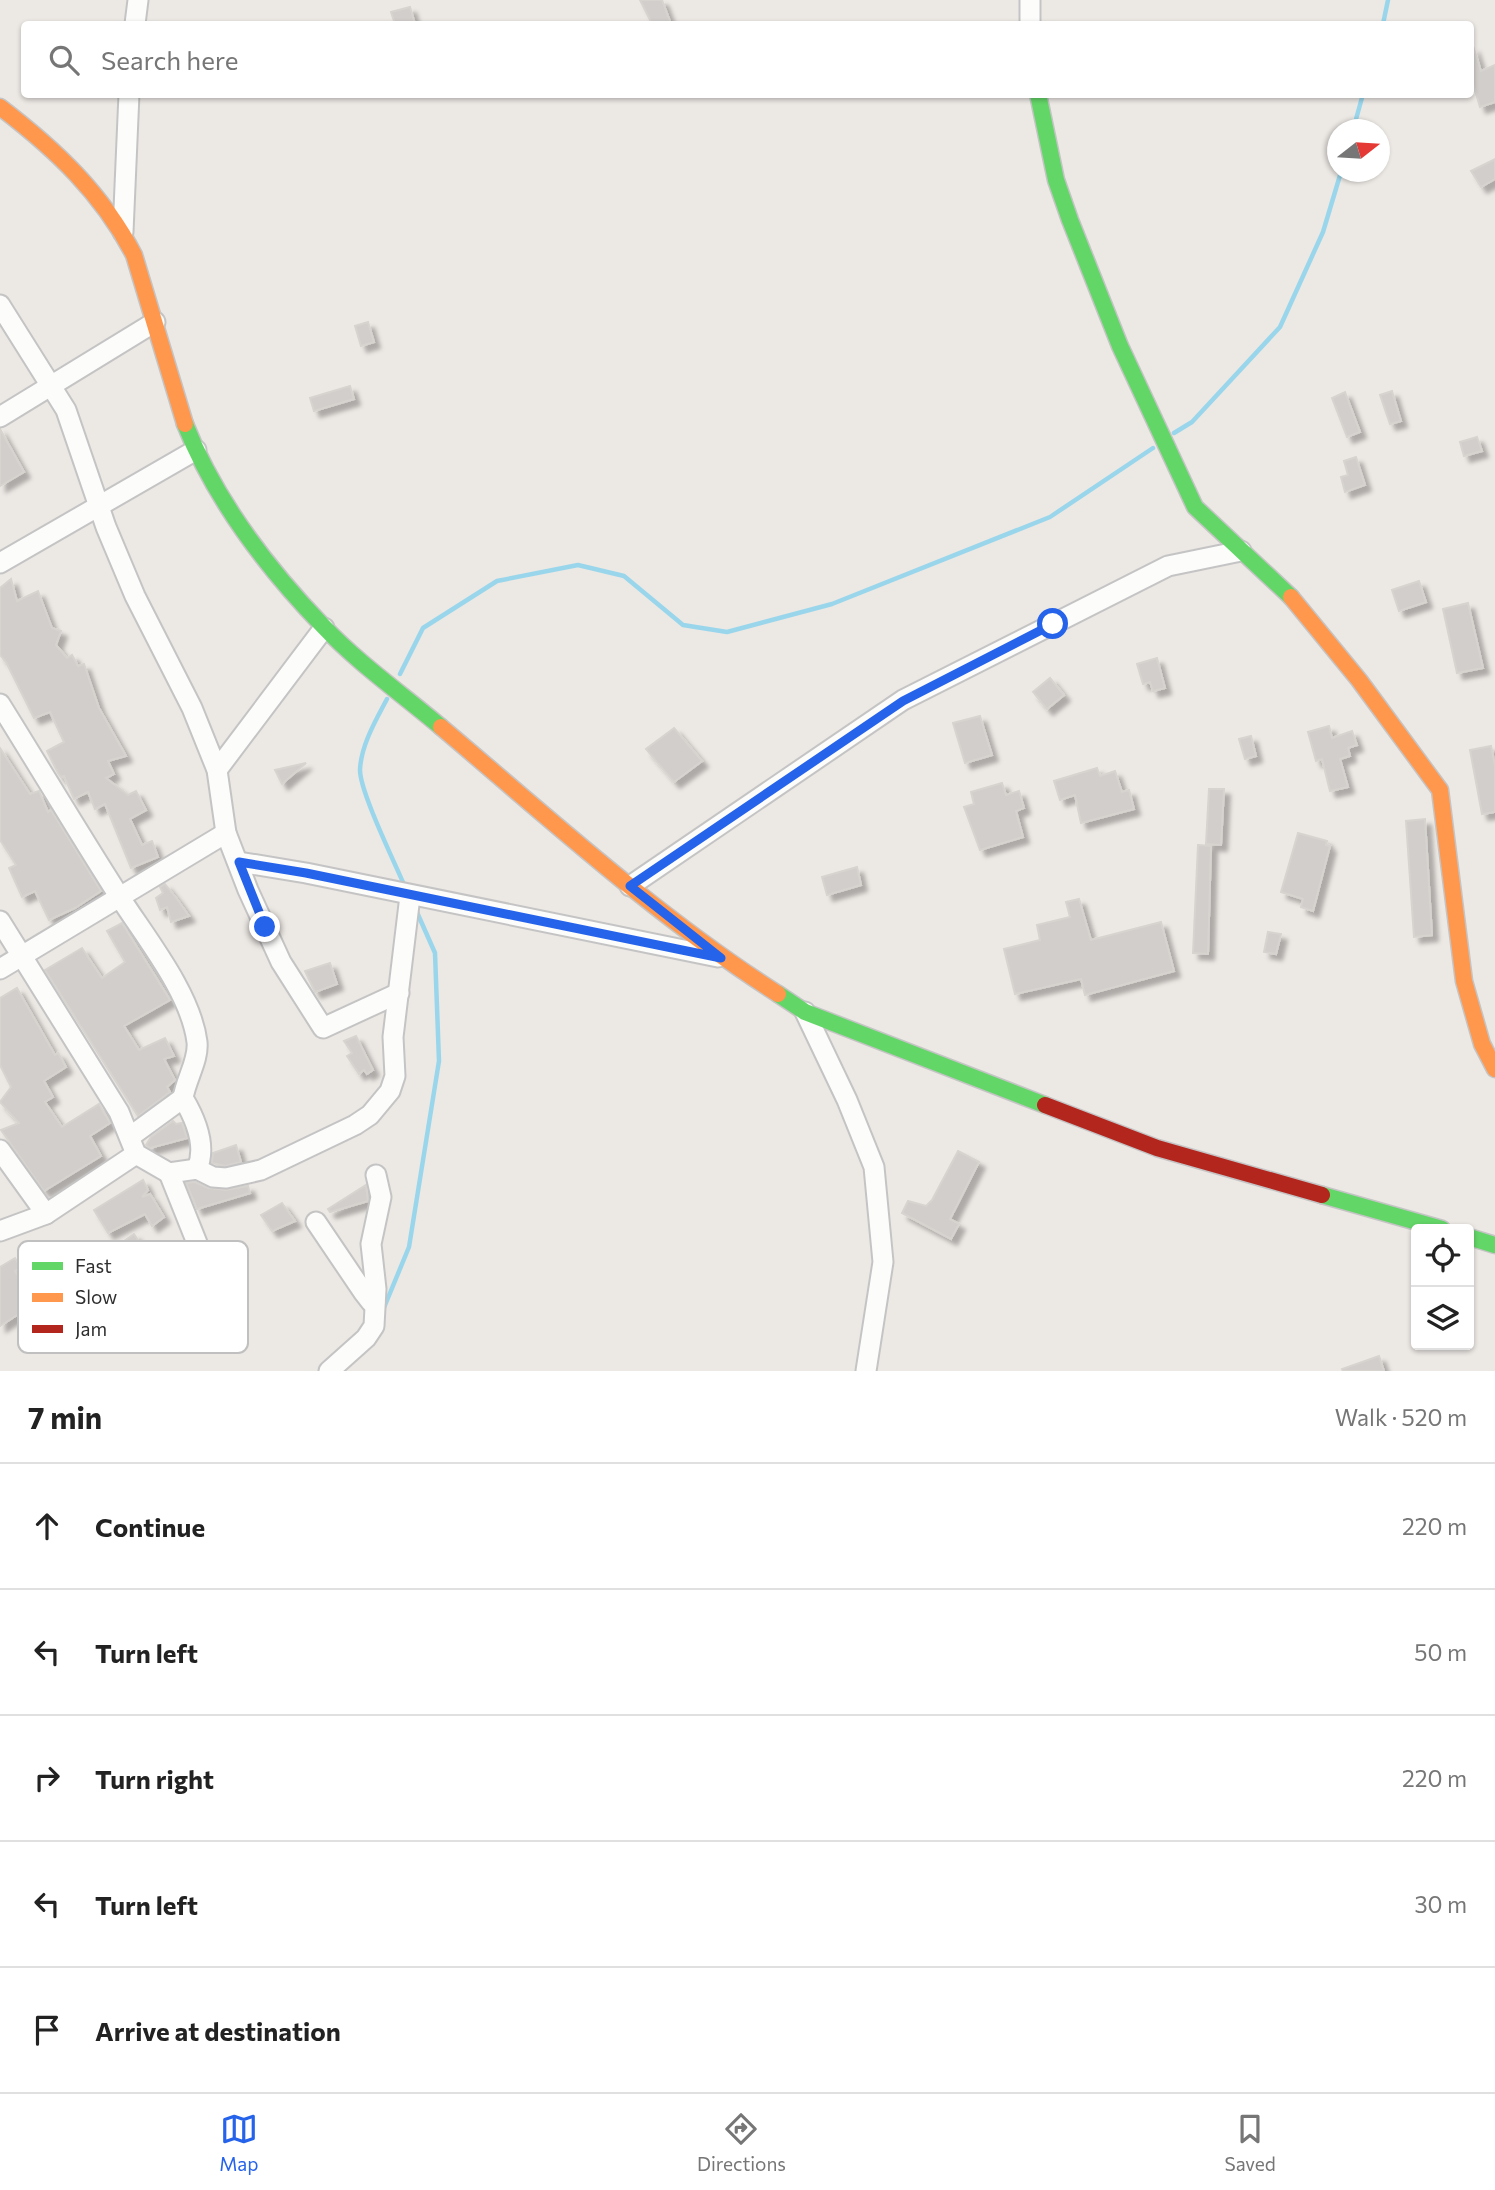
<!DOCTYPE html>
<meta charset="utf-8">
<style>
body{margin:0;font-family:Commissioner,sans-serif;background:#f2f2f2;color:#222}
.controls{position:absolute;right:21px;bottom:21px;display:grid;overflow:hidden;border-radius:7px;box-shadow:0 2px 5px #0004}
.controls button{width:63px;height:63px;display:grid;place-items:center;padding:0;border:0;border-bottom:2px solid #e0e0e0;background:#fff;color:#222;font:35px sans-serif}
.compass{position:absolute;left:1327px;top:119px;width:63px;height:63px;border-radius:50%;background:#fff;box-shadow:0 2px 5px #0004;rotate:73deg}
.stop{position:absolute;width:21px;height:21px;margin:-16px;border:5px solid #2563eb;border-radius:50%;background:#fff}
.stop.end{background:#2563eb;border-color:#fff;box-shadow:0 2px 7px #0008}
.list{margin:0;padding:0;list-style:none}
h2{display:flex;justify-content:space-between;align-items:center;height:91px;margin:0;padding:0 28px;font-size:30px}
h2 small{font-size:23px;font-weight:400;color:#767676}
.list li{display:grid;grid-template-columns:46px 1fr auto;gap:21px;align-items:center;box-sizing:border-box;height:126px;padding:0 28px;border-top:2px solid #e0e0e0}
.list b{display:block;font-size:26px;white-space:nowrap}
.list em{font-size:23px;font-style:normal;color:#767676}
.icon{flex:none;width:38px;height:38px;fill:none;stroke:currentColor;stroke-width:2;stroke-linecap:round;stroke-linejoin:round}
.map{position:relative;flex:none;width:1495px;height:1371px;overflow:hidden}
.search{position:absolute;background:#fff;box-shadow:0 2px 5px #0004;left:21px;right:21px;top:21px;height:77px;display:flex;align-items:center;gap:18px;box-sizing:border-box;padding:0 24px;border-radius:7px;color:#767676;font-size:26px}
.sheet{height:721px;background:#fff}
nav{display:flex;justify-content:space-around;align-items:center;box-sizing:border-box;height:98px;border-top:2px solid #e0e0e0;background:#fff;font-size:19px;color:#767676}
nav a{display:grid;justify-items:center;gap:4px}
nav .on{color:#2563eb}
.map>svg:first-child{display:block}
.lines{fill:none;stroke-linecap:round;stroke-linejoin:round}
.stream{stroke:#99d6ec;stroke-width:4.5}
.building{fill:#d1cecb;stroke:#d7d4d0;stroke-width:2;filter:url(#shadow)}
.street-casing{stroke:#c5c4c5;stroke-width:23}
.fast-casing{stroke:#c5c4c5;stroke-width:19}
.slow-casing{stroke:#c5c4c5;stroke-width:19}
.jam-casing{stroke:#c5c4c5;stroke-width:19}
.street{stroke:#fcfcfb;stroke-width:19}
.fast{stroke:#63d668;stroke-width:16}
.slow{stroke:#ff974d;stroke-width:16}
.jam{stroke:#b3261e;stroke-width:16}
.route{stroke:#2563eb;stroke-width:9}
.key{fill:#fff;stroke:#c0c0c0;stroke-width:2}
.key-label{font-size:19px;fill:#2e2e2e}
</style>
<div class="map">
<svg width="1495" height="1371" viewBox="0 0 1495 1371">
<defs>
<filter id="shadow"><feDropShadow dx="6" dy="6" stdDeviation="2" flood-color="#0004"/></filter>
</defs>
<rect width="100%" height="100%" fill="#ece8e4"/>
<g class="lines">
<!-- stream -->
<g class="stream">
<path d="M1383 24 1388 0"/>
<path d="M1353 130 1363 94"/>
<path d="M1174 433 1192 422 1280 327 1323 232 1341 172"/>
<path d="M400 674 423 628 497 581 578 565 624 576 683 625 727 632 832 604 1050 517 1153 448"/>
<path d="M387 699C376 720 361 745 360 770 360 792 395 863 405 887"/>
<path d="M383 1310 409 1247 439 1061 435 953 416 910"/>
</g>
</g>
<!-- building -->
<g class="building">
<path d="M640 0H662L671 24H652Z"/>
<path d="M410 7 415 24H395L391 12Z"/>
<path d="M1473 46 1481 71 1495 65V102L1480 107 1471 77Z"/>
<path d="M1495 159V179L1481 187 1471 171Z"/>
<path d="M368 322 374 342 361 346 355 326Z"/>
<path d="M350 386 354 399 314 411 310 398Z"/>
<path d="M1392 391 1401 421 1390 424 1380 395Z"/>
<path d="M1345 392 1360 432 1347 437 1332 398Z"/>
<path d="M0 429 24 472 0 486Z"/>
<path d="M1477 437 1482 451 1464 456 1460 442Z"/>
<path d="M1356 457 1365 485 1345 492 1341 477 1348 475 1344 461Z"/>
<path d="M11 579 17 601 38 591 52 628 61 631 56 645 67 658 72 655 78 666 84 664 99 708 126 756 108 761 114 774 106 778 128 795 136 791 146 810 130 819 142 845 152 841 158 857 131 868 105 804 95 809 88 792 74 799 64 776 61 777 58 773 47 751 64 742 50 712 34 718 6 662 0 655V588Z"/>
<path d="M1419 581 1426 602 1399 611 1392 590Z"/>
<path d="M1468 603 1483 668 1457 673 1443 609Z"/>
<path d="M1157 658 1165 688 1153 691 1150 682 1143 684 1137 664Z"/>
<path d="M1050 678 1064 695 1047 709 1033 692Z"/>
<path d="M980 716 992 755 965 763 953 723Z"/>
<path d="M1329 726 1332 738 1352 731 1357 745 1348 748 1350 756 1340 759 1348 787 1330 791 1322 759 1316 761 1308 732Z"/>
<path d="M674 728 702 761 674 782 646 749Z"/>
<path d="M1251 736 1256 756 1245 759 1239 739Z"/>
<path d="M1491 746 1495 765V812L1482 814 1470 750Z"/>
<path d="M0 748 30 794 39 791 48 812 51 810 101 891 75 908 49 920 35 891 22 897 9 868 16 865 0 840Z"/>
<path d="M306 763 282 784 275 770Z"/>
<path d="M1097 768 1100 776 1115 771 1122 792 1129 790 1134 809 1081 823 1075 795 1060 800 1054 781Z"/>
<path d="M1002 783 1006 795 1019 791 1024 808 1016 811 1023 837 980 850 964 807 974 804 971 792Z"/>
<path d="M1209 789H1224L1221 845 1206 844Z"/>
<path d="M1425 819 1432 935 1414 937 1406 821Z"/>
<path d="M1298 833 1327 841 1326 845 1330 846 1313 911 1301 907 1303 899 1281 892Z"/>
<path d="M1198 845 1211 846 1208 954 1193 953Z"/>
<path d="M857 867 861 885 827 895 822 877Z"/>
<path d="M165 884 177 899 189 916 171 922 167 907 160 910 156 898 163 893 160 887Z"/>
<path d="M1079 899 1091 940 1161 922 1174 971 1085 995 1081 979 1015 994 1004 949 1040 940 1037 925 1070 917 1066 902Z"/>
<path d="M122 923 170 1000 124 1026 139 1050 165 1038 174 1056 164 1059 175 1080 167 1087 170 1092 138 1116 45 970 82 948 102 978 125 962 107 931Z"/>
<path d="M1268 932 1281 934 1276 954 1264 952Z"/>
<path d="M330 963 337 984 315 992 305 971Z"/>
<path d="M17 988 55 1055 58 1053 66 1067 44 1081 53 1097 45 1102 62 1127 99 1104 110 1123 90 1136 101 1156 44 1191 1 1130 19 1123 0 1102 11 1087 0 1065V998Z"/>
<path d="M356 1036 373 1070 367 1074 364 1070 359 1074 347 1056 352 1053 344 1041Z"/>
<path d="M173 1121 176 1124 182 1123 187 1138 150 1148 146 1145 151 1137Z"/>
<path d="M236 1145 241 1162 225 1166 212 1163 213 1153Z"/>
<path d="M958 1151 979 1162 950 1219 959 1224 951 1239 902 1213 908 1201 926 1206 932 1200Z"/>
<path d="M143 1180 148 1190 142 1197 150 1194 164 1217 152 1226 145 1214 108 1233 94 1210Z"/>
<path d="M195 1182 208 1188 225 1190 248 1186 250 1193 197 1209 186 1183Z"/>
<path d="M366 1185 368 1201 330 1212 328 1209Z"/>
<path d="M282 1203 295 1221 272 1231 261 1215Z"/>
<path d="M134 1234 143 1248 122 1261 120 1258 102 1271 95 1262Z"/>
<path d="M15 1258 21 1268 15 1271 30 1292 52 1278 60 1292 33 1308 37 1313 27 1320 22 1312 0 1326V1267Z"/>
<path d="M1379 1356 1384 1371H1343L1342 1369Z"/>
</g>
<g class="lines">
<defs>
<g id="street">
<path d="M1030 0V24"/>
<path d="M135 24 138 0"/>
<path d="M123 232 129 94"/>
<path d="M0 305 66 410 106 527 135 596 192 708 217 770 226 833 248 890 281 962 323 1028 399 993"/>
<path d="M0 417 155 322"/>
<path d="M0 563 196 450"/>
<path d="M0 704C40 768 78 832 119 896 145 937 191 993 197 1042 199 1060 186 1079 183 1098 195 1118 207 1146 197 1169"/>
<path d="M217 770 324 628"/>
<path d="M239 862 306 873 718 957"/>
<path d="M630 886 903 700 1168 566 1241 551"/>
<path d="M0 921 119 1112 136 1154 169 1173 197 1169 213 1177 226 1178 261 1170 355 1125 370 1115 390 1091 395 1076 393 1037 410 896"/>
<path d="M0 969 226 833"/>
<path d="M805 1012 847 1100 874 1167 883 1262 866 1371"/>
<path d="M131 1136 183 1098"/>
<path d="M0 1150 46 1214"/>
<path d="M169 1173 201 1253"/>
<path d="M316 1222 364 1293 371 1302H375"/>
<path d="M0 1231 46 1214 136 1154"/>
<path d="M329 1371 366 1338 374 1326 376 1289 371 1244 381 1197 376 1175"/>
</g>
<g id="fast">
<path d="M1038 94 1056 180 1070 220 1120 346 1195 507 1291 597"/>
<path d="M185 424C215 500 267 568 323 626 358 663 402 694 441 727"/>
<path d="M778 994 805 1012 1045 1105"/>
<path d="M1322 1195 1442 1229"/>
<path d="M1469 1237 1495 1245"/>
</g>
<g id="slow">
<path d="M0 107C55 149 102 193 134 255L185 424"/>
<path d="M1291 597 1359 680 1440 790 1464 981 1482 1044 1495 1069"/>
<path d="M441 727C550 819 657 917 778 994"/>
</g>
<path id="jam" d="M1045 1105 1157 1148 1322 1195"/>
</defs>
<!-- street casing -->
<use href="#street" class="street-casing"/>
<!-- fast casing -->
<use href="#fast" class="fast-casing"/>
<!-- slow casing -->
<use href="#slow" class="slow-casing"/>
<!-- jam casing -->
<use href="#jam" class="jam-casing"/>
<!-- street -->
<use href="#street" class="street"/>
<!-- fast -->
<use href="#fast" class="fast"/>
<!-- slow -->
<use href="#slow" class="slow"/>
<!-- jam -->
<use href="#jam" class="jam"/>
</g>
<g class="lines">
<!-- route -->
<path class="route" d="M265 927 239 862 306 873 721 958 630 886 903 701 1053 624"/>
</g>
<!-- legend -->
<rect x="18" y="1241" width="230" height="112" rx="10" class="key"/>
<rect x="32" y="1262" width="31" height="8" fill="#63d668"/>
<rect x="32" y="1293" width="31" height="9" fill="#ff974d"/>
<rect x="32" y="1325" width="31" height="8" fill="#b3261e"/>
<g class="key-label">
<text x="75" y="1273">Fast</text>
<text x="75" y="1304">Slow</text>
<text x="75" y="1336">Jam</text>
</g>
</svg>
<div class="controls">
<button><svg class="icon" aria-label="locate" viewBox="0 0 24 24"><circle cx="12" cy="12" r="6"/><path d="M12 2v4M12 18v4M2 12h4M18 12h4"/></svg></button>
<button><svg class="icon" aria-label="layers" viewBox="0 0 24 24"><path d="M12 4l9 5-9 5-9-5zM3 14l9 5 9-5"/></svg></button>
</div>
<svg class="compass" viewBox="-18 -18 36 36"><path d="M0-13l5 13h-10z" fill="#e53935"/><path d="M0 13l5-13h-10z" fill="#767676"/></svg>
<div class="stop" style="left:1053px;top:624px"></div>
<div class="stop end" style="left:265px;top:927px"></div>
<div class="search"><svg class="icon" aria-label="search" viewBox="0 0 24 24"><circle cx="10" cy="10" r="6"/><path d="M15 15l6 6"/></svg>Search here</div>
</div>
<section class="sheet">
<h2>7 min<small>Walk · 520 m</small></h2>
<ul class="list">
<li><svg class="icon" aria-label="ahead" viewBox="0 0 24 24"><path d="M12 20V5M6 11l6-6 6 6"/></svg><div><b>Continue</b></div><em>220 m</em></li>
<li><svg class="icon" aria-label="left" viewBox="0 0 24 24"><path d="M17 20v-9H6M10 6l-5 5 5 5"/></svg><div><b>Turn left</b></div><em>50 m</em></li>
<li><svg class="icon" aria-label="right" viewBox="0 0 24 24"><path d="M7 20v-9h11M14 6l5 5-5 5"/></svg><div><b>Turn right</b></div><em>220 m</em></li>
<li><svg class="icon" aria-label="left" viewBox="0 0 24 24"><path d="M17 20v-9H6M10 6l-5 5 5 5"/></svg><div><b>Turn left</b></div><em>30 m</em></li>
<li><svg class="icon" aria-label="arrive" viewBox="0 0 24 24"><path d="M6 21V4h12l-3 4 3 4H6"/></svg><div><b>Arrive at destination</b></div></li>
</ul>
</section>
<nav>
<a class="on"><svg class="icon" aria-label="map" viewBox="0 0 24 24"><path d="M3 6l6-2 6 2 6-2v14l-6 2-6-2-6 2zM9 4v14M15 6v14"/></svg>Map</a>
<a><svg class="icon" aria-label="directions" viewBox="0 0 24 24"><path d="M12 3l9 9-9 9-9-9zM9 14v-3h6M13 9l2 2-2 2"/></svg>Directions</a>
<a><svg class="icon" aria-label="saved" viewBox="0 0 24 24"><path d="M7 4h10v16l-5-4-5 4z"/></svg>Saved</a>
</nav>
